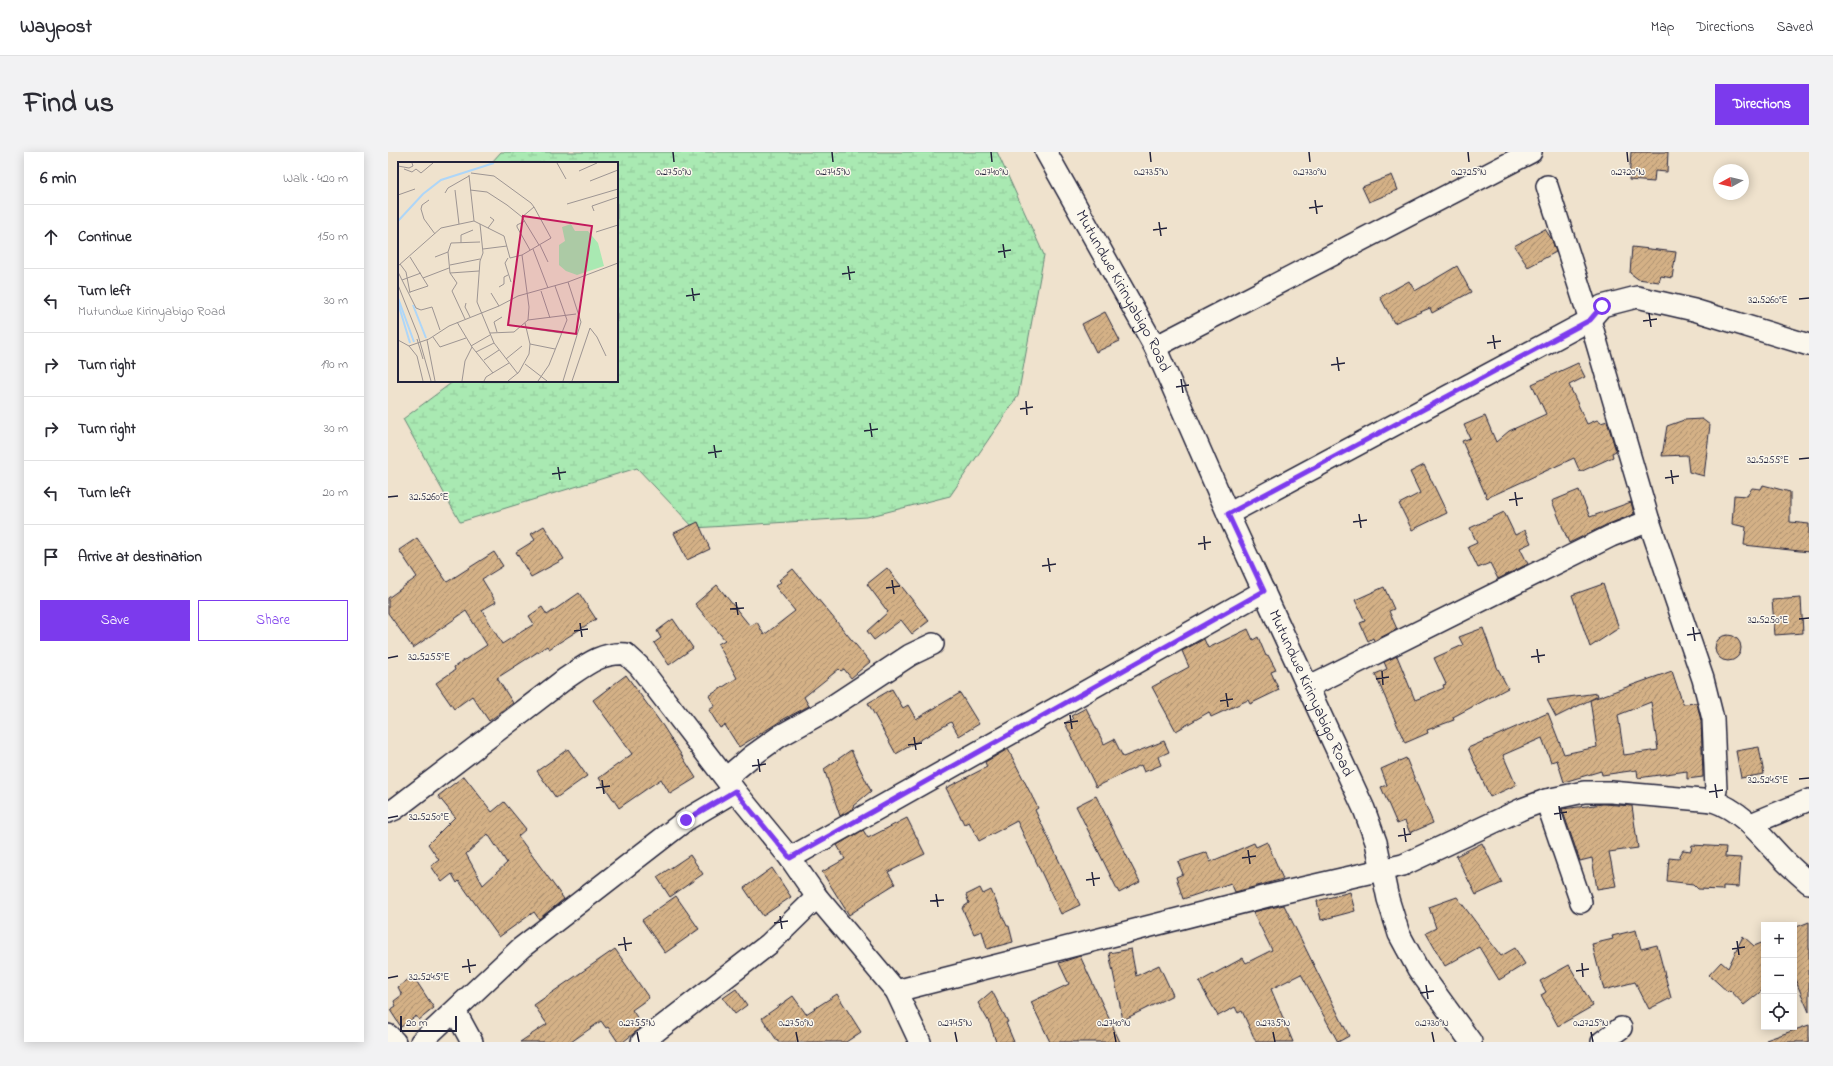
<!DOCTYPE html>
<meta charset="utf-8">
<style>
body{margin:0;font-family:"Indie Flower",sans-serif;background:#f2f2f3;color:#2b2b33}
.controls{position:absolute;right:12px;bottom:12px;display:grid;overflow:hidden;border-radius:0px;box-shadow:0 2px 10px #0003}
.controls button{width:36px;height:36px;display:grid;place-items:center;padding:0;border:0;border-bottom:1px solid #e1e1e2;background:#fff;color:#2b2b33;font:20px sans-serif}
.compass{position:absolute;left:1325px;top:12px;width:36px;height:36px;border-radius:50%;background:#fff;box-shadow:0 2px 10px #0003;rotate:262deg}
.scale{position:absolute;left:12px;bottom:10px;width:57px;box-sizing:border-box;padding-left:4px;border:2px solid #22223b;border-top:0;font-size:11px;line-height:14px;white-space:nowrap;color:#22223b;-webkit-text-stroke:3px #fbf7ec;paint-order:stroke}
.stop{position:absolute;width:12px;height:12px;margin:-9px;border:3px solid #7c3aed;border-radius:50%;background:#fff}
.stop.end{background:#7c3aed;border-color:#fff;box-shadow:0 1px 4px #0008}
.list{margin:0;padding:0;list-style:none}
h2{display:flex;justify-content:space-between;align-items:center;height:52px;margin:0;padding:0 16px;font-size:17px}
h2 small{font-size:13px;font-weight:400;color:#7c7c81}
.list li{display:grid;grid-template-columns:26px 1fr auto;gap:12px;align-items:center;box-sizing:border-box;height:64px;padding:0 16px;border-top:1px solid #e1e1e2}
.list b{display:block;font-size:15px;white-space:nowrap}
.list p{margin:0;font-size:13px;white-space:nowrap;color:#7c7c81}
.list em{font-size:13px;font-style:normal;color:#7c7c81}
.actions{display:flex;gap:8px;padding:12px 16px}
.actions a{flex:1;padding:9px 0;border:1px solid #7c3aed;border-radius:0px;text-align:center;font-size:14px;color:#7c3aed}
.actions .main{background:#7c3aed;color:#fff}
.icon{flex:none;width:22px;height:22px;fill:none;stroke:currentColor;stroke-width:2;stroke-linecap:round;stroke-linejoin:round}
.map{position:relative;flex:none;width:1421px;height:890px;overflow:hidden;border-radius:0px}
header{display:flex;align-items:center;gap:24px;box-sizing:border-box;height:56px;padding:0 20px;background:#fff;border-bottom:1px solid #e1e1e2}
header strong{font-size:19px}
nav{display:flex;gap:22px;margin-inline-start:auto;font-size:14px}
.intro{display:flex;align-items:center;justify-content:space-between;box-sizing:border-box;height:96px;padding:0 24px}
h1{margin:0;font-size:28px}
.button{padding:10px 18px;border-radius:0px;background:#7c3aed;color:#fff;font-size:14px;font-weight:700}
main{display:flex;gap:24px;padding:0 24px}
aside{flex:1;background:#fff;border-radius:0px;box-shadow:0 2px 10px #0003}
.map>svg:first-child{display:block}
.wetland{fill:url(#wetland-marsh);stroke:#668676}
.building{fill:url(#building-hatch);stroke:#22223b;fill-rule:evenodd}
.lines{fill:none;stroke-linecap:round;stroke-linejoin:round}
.minor-casing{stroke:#22223b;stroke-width:24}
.minor{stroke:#fbf7ec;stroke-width:21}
.route{stroke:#7c3aed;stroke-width:5}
.ticks{fill:none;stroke:#22223b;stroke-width:1.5}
.labels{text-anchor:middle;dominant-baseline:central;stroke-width:3;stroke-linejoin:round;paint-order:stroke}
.street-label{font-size:16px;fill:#22223b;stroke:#fbf7ec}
.inset-river{fill:none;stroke:#aed6f8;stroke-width:2}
.inset-road{fill:none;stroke:#9d9593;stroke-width:1}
.view{fill:#c2185b;fill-opacity:0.15;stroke:#c2185b;stroke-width:2}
.inset-edge{fill:none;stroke:#22223b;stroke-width:2}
.ticks-label{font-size:10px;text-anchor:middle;fill:#22223b;stroke:#fbf7ec;stroke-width:3;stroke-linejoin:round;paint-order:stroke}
</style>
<header>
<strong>Waypost</strong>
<nav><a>Map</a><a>Directions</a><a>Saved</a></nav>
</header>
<div class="intro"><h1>Find us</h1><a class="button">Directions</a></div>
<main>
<aside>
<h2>6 min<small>Walk · 420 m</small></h2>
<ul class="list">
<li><svg class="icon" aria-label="ahead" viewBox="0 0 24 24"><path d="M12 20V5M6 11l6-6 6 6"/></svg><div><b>Continue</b></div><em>150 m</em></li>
<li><svg class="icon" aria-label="left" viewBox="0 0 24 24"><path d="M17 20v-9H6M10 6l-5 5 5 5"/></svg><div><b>Turn left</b><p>Mutundwe Kirinyabigo Road</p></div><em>30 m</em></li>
<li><svg class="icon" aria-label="right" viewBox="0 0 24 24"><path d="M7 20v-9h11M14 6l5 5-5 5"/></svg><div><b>Turn right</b></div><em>190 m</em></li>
<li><svg class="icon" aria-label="right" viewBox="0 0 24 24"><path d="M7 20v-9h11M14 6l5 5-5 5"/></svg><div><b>Turn right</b></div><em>30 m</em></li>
<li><svg class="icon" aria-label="left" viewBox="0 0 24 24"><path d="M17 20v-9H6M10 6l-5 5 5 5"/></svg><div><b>Turn left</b></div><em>20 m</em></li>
<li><svg class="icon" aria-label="arrive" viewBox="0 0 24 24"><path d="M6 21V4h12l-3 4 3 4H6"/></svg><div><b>Arrive at destination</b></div></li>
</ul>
<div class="actions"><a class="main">Save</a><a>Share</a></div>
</aside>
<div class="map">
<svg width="1421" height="890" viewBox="0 0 1421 890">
<defs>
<pattern id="wetland-marsh" width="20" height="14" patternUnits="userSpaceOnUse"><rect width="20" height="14" fill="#a9e9b2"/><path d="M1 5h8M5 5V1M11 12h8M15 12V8" fill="none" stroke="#91c89a"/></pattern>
<pattern id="building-hatch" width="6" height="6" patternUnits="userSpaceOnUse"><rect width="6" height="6" fill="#d4b186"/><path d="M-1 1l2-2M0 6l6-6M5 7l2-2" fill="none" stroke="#ac906f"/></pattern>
</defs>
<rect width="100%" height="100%" fill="#efe2cd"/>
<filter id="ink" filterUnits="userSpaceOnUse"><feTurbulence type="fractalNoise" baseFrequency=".025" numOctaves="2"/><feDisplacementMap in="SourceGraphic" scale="8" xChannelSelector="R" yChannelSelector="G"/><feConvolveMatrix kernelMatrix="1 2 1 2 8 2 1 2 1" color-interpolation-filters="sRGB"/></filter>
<g filter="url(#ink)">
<!-- wetland -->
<path class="wetland" d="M113 0H609L656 103 630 244 562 344 479 365 306 376 249 316 72 370 15 267 66 229H229V11H103Z"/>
<!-- building -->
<g class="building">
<path d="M1243 0H1280L1279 20 1267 19 1266 30 1241 28Z"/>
<path d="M1004 23 1010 38 981 50 974 35Z"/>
<path d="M1157 77 1164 88 1168 100 1140 115 1126 94Z"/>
<path d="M1244 95 1288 100 1284 126 1273 124 1271 130 1250 127 1242 121Z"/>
<path d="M1069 114 1083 140 1044 161 1042 156 1006 171 992 145 1021 129 1027 139Z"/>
<path d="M717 160 732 189 708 200 694 172Z"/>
<path d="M1190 211 1197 225 1181 233 1199 272 1209 268 1213 271 1219 269 1228 299 1224 301 1225 305 1192 320 1186 306 1099 346 1074 289 1082 286 1076 273 1097 264 1108 290 1121 279 1158 262 1144 232Z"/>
<path d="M1314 267 1322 273 1316 324 1301 320 1299 303 1274 304 1279 274 1296 268Z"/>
<path d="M1036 313 1059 361 1024 378 1011 352 1032 341 1022 320Z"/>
<path d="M1375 333 1402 340V370L1421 372V400L1356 393 1358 375 1344 372 1346 343 1359 344 1364 336 1373 337Z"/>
<path d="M1191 338 1202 365 1243 350 1246 362 1218 373 1181 391 1164 349Z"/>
<path d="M1116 360 1127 383 1137 378 1143 391 1132 396 1140 412 1110 427 1102 411 1090 416 1080 395 1089 391 1082 376Z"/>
<path d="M310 370 322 397 299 408 286 381Z"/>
<path d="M156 374 176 407 143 425 128 400 147 388 143 382Z"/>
<path d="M29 386 59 430 106 400 115 414 94 427 108 450 94 458 114 492 146 472 141 464 154 455 159 463 191 441 208 467 161 497 159 494 109 526 125 551 101 569 84 544 66 557 48 531 67 518 66 515 99 493 78 459 25 496 0 461V446L29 425 11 398Z"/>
<path d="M499 416 541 469 524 482 513 468 486 488 479 479 500 460 479 432Z"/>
<path d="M405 417 482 510 463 526 456 517 453 519 451 517 416 545 421 554 396 567 351 595 337 573 332 576 321 558 327 554 321 544 349 526 330 492 337 488 307 452 329 433 362 474 369 470 376 483 407 459 387 434 393 430 391 428Z"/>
<path d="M1215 432 1231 476 1202 495 1184 443Z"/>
<path d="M996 435 1006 457 1001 459 1009 477 986 489 985 486 980 489 972 471 977 469 967 448Z"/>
<path d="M1413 446 1415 481 1387 483 1384 448Z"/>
<path d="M285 467 305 496 281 513 266 491 273 486 269 479Z"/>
<path d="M1095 476 1109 515 1120 536 1065 565 1066 568 1039 578 1040 581 1017 591 987 522 999 517 996 510 1009 504 1027 548 1056 536 1055 533 1058 532 1046 506 1075 493 1071 485Z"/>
<path d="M860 477 865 488 870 485 878 504 880 503 888 518 883 520 891 538 862 552 860 548 823 565 821 560 788 579 764 535 801 515 794 499 816 487 820 496Z"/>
<circle cx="1340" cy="496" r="13"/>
<path d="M1284 519 1295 552 1309 551 1313 569 1315 625 1299 627V619L1250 626 1249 618 1214 623 1213 619 1176 630 1169 608 1163 610 1154 586 1115 603 1128 633 1102 645 1080 596 1160 561 1176 602 1209 595 1202 548ZM1263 550 1270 598 1236 603 1230 563Z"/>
<path d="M238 523 275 574 308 626 282 642 273 627 231 656 211 626 244 602 205 548Z"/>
<path d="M504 537 515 556 520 553 528 567 572 541 591 572 571 584 563 570 508 602 480 551Z"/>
<path d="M1209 541 1210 544 1168 565 1159 548Z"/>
<path d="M698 556 716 592 726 587 735 605 776 589 781 600 770 605 773 613 756 620 753 613 708 635 677 571 685 567 683 564Z"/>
<path d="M1371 595 1376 622 1353 626 1348 599Z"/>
<path d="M180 597 199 624 168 646 149 619Z"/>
<path d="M620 597 650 656 647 658 692 753 673 762 629 669 591 689 581 670 576 672 558 636 599 615 597 610Z"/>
<path d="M463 598 483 639 465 654 466 656 452 664 436 617Z"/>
<path d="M1018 606 1045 671 1022 681 1017 669 1009 672 993 635 999 633 993 617Z"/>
<path d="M76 624 104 660 116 650 138 677 130 684 176 747 151 767 146 760 111 785 71 729 69 731 64 722 54 730 43 714 51 708 40 692 67 665 50 644ZM100 682 119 711 95 733 78 702Z"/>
<path d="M708 644 752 730 731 741 688 654Z"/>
<path d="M1215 652 1244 654 1250 696 1221 700 1228 734 1209 737 1204 706 1192 709 1174 657Z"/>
<path d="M519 666 537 702 500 720 507 732 478 750 479 751 461 763 434 720 457 707 449 693 475 678 480 686Z"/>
<path d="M879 690 895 727 847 740 843 731 795 747 788 725 795 722 790 710 819 700 822 710 866 691 868 695Z"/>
<path d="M1094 691 1114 731 1088 743 1068 704Z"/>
<path d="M1304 693 1338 695 1337 705 1353 706 1351 735 1335 734V738L1310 737 1305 732 1279 729 1281 706 1290 707 1295 698 1303 699Z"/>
<path d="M302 703 315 722 282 745 269 725Z"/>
<path d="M384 716 403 745 375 764 356 736Z"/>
<path d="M592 736 595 742 603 738 619 774H621L625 790 599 797 594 779 586 782 574 756 581 751 578 743Z"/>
<path d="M962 740 967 759 933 768 929 749Z"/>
<path d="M288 744 311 777 277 801 254 768Z"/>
<path d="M1069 745 1113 804 1127 796 1137 812 1111 828 1091 795 1057 814 1038 781 1048 776 1041 755Z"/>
<path d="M896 753 961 884 950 890 913 822 883 837 905 890H868L854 859 850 861 847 855 830 864 811 830 855 806 858 811 884 798 865 760Z"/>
<path d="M1421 770V860L1406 825V776Z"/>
<path d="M1248 778 1253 797 1269 793 1283 846 1261 857 1247 830 1216 838 1204 792 1225 787 1224 784Z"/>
<path d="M1355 784 1366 794 1376 790V837L1356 853 1342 838 1340 840 1321 823 1333 810 1340 816Z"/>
<path d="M227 797 261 846 244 858 255 874 235 890H230L220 875 218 876 213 869 183 890H132L159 872 146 853Z"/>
<path d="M743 797 748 824 771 813 785 843 735 868 721 801Z"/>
<path d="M692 804 732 890H662L643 850 681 832 671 811Z"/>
<path d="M1181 813 1205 854 1170 874 1153 843 1158 840 1152 829Z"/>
<path d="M25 824 46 856 31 868 28 864 13 875 2 858 8 854 6 849 14 843 10 835Z"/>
<path d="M348 837 359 853 347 862 335 846Z"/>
<path d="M604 839 620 870 618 871 626 890H608L602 872 590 851Z"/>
<path d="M449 842 473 880 458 890H390L374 866 405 844 418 862Z"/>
<path d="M1421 873V890H1379L1378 888Z"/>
</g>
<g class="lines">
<defs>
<g id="minor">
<path id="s1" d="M658 0 767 195 840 362 976 657 988 690 1000 747 1011 782 1030 817 1083 890"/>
<path d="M1159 34 1202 168 1261 369 1315 527 1325 567 1328 638 1325 649"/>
<path d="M767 195 1143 0"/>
<path d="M840 362 1202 168 1214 154 1249 145 1306 158 1421 193"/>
<path d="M920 535 1223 384 1261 369"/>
<path d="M338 626 364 604 392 584 437 559 522 503 545 492"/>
<path d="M1158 648 1193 750"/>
<path d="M0 660 7 657 177 527C198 513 213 500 238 502L251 514 347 639 402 706 429 745 508 839 532 890"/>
<path d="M1363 672 1421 648"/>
<path d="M402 706 876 439"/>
<path d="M508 839 888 742 1015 713 1134 657 1158 648 1196 640H1223L1325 649C1357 660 1375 687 1398 710 1405 717 1413 724 1421 731"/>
<path d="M67 859 84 890"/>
<path d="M0 883 7 890"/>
<path d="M33 890 133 796 298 668 347 639"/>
<path d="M254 890 381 792 429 745"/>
<path d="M1214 890 1233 876"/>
</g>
</defs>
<!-- minor casing -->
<use href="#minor" class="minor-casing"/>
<!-- minor -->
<use href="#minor" class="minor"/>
</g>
</g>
<g class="lines" filter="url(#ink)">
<!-- route -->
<path class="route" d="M298 668 347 639 402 706 876 439 840 362 1202 168 1214 154"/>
</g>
<!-- ticks -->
<path class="ticks" d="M285 0 286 10M444 0 445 10M603 0 604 10M762 0 763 10M921 0 922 10M1080 0 1081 10M1239 0 1240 10M927 48 929 62M921 56 935 54M771 70 773 84M765 78 779 76M615 92 617 106M610 100 623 98M460 114 462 128M454 122 467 120M304 136 306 149M298 144 312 142M1411 147 1421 146M1261 161 1263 175M1255 169 1269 167M1105 183 1107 197M1099 191 1113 189M949 205 951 219M943 213 957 211M793 227 795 241M788 235 801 233M638 249 639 263M632 257 645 255M482 271 484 285M476 279 490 277M326 293 328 306M320 301 334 299M1411 307 1421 306M170 315 172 328M1283 318 1285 332M164 322 178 320M1277 326 1291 324M1127 340 1129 354M0 345 10 344M1121 348 1135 346M971 362 973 376M965 370 979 368M816 384 817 398M810 392 823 390M660 406 662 420M654 414 668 412M504 428 506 442M498 436 512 434M348 450 350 463M342 457 356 456M1411 467 1421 466M192 471 194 485M1305 475 1307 489M186 479 200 477M1299 483 1313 481M1149 497 1151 511M1143 505 1157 503M0 506 10 504M994 519 995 533M988 527 1001 525M838 541 840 555M832 549 845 547M682 563 684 577M676 571 690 569M526 585 528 598M520 593 534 591M370 607 372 620M364 614 378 612M1411 627 1421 626M214 628 216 642M1327 632 1329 646M208 636 222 634M1321 640 1335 638M1171 654 1173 668M1166 662 1179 660M0 666 10 664M1016 676 1018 690M1010 684 1023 682M860 698 862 712M854 706 868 704M704 720 706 734M698 728 712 726M548 742 550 755M542 749 556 748M392 764 394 777M386 771 400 769M236 785 238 799M1349 789 1351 803M230 793 244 791M1344 797 1357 795M80 807 82 821M1194 811 1195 825M74 815 88 813M1188 819 1201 817M0 826 10 824M1038 833 1040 847M1032 841 1046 839M249 880 251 890M408 880 410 890M567 880 569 890M726 880 728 890M885 880 887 890M1044 880 1046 890M1203 880 1205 890"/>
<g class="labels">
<!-- street labels -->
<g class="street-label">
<text stroke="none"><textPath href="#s1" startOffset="159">Mutundwe Kirinyabigo Road</textPath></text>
<text stroke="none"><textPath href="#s1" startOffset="603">Mutundwe Kirinyabigo Road</textPath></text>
</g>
</g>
<!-- overview -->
<g transform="translate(10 10)">
<rect width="220" height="220" fill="#efe2cd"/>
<path d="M173 62 177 69H190L200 81 206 104 179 113 168 109 161 103V83L167 79 164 65Z" fill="#a9e9b2"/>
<path class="inset-river" d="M0 59 25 32 43 18 96 1M0 136 16 180M0 141 12 181M15 143 28 176"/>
<path class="inset-road" d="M159 1 168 17M0 4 11 6 15 4 14 1M6 7 14 10 18 7 23 11 35 1M181 9 199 1M73 11 96 14 133 41 136 45 124 55M71 13 76 59 106 74 112 96 124 93 153 76 136 45M192 19 220 8M57 28 61 62M72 28 89 30 109 43 124 55 141 83M47 31 50 26 71 14M0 33 17 27M31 38 24 43 23 47 26 57 37 72M169 42 220 27M196 49 194 44 220 35M127 59 119 63V65L132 88M82 62 85 91 82 99 79 140 96 181 120 212M90 66 96 58 92 55M198 70 220 63M63 81V73L75 68M142 83 150 100M85 87 109 84M135 87 150 126M12 95 30 124 12 130M37 95 50 90M110 96 107 101 113 120M2 102 8 110 12 131M52 103 82 97M0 104 43 66 76 59M0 110 18 146 23 148 34 145 42 168M52 111 81 109M25 116 51 106M4 118 23 111M0 123 20 173 33 219M101 125 106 122V115L110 113M143 129 152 156M93 131 101 144M68 141 67 145 72 155M67 157 54 129 59 121 52 111 50 90 53 81 82 80M130 158 178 152M59 160 74 185 95 211M129 166 163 171M99 170 96 160 104 155M92 171 116 170 130 158 131 145 124 93M35 175 42 185 68 176M19 177 25 197M0 178 11 184 19 194 25 219M29 178 37 219M132 182 157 187M11 184 31 177 51 164 101 144 120 134 170 120 220 101M73 184 92 173M78 190 96 181M108 197 124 184M86 198 101 188M127 202 149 219M64 219 67 199 74 185M86 219 88 215 111 201M110 219 121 210 131 192 132 182 127 161M140 219 151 203 169 158 157 124M165 219 183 160 170 120M174 219 192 166 199 175 208 194"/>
<path class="view" d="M125 54 194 64 178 172 110 163Z"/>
<rect width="220" height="220" class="inset-edge"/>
</g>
<g class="ticks-label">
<text x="286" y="23">0.2750°N</text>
<text x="445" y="23">0.2745°N</text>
<text x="604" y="23">0.2740°N</text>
<text x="763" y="23">0.2735°N</text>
<text x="922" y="23">0.2730°N</text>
<text x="1081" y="23">0.2725°N</text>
<text x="1240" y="23">0.2720°N</text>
<text x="1380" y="151">32.5260°E</text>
<text x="1380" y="311">32.5255°E</text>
<text x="41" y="348">32.5260°E</text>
<text x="1380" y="471">32.5250°E</text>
<text x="41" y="508">32.5255°E</text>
<text x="1380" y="631">32.5245°E</text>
<text x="41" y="668">32.5250°E</text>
<text x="41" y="828">32.5245°E</text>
<text x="249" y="874">0.2755°N</text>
<text x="408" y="874">0.2750°N</text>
<text x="567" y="874">0.2745°N</text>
<text x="726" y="874">0.2740°N</text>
<text x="885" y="874">0.2735°N</text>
<text x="1044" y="874">0.2730°N</text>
<text x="1203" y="874">0.2725°N</text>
</g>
</svg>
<div class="controls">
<button>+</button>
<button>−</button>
<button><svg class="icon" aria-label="locate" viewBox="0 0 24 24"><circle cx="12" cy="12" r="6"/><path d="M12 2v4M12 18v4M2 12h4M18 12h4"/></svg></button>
</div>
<svg class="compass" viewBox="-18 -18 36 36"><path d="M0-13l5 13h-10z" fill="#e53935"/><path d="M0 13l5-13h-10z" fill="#7c7c81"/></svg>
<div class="scale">20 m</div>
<div class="stop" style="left:1214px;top:154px"></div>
<div class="stop end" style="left:298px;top:668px"></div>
</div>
</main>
